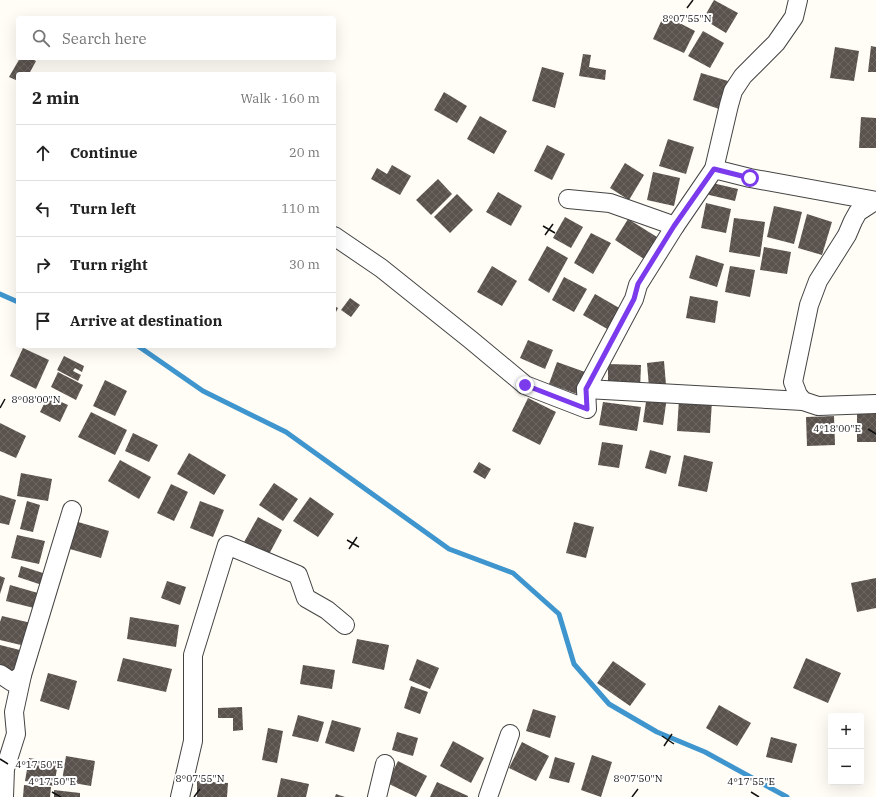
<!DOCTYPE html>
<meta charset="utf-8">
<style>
body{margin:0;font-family:"IBM Plex Serif",serif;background:#f6f6f6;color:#222}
.controls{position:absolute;right:12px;bottom:12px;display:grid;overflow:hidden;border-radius:4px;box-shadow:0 4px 16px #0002}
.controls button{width:36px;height:36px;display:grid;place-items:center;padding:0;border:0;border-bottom:1px solid #e0e0e0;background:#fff;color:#222;font:20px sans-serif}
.stop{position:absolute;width:12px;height:12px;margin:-9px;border:3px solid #7c3aed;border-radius:50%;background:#fff}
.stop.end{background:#7c3aed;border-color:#fff;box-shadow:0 1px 4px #0008}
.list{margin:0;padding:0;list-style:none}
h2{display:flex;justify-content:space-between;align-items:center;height:52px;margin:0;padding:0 16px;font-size:17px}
h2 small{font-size:13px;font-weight:400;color:#767676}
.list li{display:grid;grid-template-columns:26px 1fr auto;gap:12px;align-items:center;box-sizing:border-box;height:56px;padding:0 16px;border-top:1px solid #e0e0e0}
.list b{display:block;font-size:15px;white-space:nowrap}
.list em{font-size:13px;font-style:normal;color:#767676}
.icon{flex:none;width:22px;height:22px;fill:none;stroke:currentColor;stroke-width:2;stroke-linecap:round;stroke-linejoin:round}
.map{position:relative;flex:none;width:876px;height:797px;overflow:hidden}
.search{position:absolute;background:#fff;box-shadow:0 4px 16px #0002;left:16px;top:16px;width:320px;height:44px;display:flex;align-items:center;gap:10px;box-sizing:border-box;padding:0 14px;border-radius:4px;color:#767676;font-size:15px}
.panel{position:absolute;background:#fff;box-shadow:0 4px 16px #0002;left:16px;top:72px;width:320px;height:276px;border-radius:4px}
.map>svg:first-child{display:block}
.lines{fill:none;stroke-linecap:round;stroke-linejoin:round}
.stream{stroke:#3f96cf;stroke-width:5}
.building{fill:url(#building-cross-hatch)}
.minor-casing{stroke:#444;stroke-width:20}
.minor{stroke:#fff;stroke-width:18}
.route{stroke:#7c3aed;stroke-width:5}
.ticks{fill:none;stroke:#111;stroke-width:1.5}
.ticks-label{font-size:10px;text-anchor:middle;fill:#111;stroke:#fff;stroke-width:4;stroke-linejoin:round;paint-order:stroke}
</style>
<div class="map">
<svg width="876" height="797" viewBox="0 0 876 797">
<defs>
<pattern id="building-cross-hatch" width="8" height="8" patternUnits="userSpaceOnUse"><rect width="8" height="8" fill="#5a524d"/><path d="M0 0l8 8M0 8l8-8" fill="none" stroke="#6d6662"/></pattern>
</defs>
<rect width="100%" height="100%" fill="#fffdf5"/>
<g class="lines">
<!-- stream -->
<g class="stream">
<path d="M0 294 18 302"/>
<path d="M138 346 203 391 286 432 449 549 513 573 559 614 574 664 609 704 657 732 705 752 787 797"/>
</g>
</g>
<!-- building -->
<g class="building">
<path d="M714 0 738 13 726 33 703 19Z"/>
<path d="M664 15 695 31 684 53 653 39Z"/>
<path d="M703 31 724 43 710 68 688 56Z"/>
<path d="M871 46 876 47V72H868Z"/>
<path d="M835 47 859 51 854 81 830 78Z"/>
<path d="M583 54 591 55 589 67 606 70 605 80 579 76Z"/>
<path d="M20 58H30L36 61 29 74H18V81L9 77Z"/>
<path d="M542 67 564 73 555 108 532 101Z"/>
<path d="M701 73 728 81 719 109 693 100Z"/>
<path d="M444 92 467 106 457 123 434 110Z"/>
<path d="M480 116 507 131 494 154 467 139Z"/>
<path d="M861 117 876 118V148H859Z"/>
<path d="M668 139 694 147 686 174 659 166Z"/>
<path d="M547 145 565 154 552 180 534 171Z"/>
<path d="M625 163 644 175 629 200 610 188Z"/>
<path d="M392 165 411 176 400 195 371 179 377 168 387 174Z"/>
<path d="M653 172 680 178 674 206 647 200Z"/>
<path d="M438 179 452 194 431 215 416 200Z"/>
<path d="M708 182 738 189 735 201 705 194Z"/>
<path d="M498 192 522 206 511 226 486 212Z"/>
<path d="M457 194 473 210 450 233 434 217Z"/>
<path d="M706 203 731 209 726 233 701 228Z"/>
<path d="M774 206 802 212 794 244 767 237Z"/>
<path d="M807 214 832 222 822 255 798 248Z"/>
<path d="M565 217 583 227 571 248 553 238Z"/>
<path d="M734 218 765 222 760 257 729 252Z"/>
<path d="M628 219 657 237 644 259 615 240Z"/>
<path d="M591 233 611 243 593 274 574 263Z"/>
<path d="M547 246 568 258 549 293 528 280Z"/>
<path d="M764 247 791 252 787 274 760 270Z"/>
<path d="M696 255 724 264 717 287 689 278Z"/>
<path d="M492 266 517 281 502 306 477 292Z"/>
<path d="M730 266 755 270 750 297 725 292Z"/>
<path d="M564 277 587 289 574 312 552 300Z"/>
<path d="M595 294 621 309 609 330 583 315Z"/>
<path d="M690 296 718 301 715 323 686 318Z"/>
<path d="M350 298 360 305 351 317 341 310Z"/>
<path d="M334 306 338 308 334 316Z"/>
<path d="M528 340 553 350 545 369 520 358Z"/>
<path d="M23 348 49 360 36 389 10 376Z"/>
<path d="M64 356 84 366 82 372 75 368 73 371 81 375 78 381 57 370Z"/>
<path d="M664 361 666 385 649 387 647 363Z"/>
<path d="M557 362 585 372 577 394 549 384Z"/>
<path d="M608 364 641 365 640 389 608 388Z"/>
<path d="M58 372 83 385 76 400 51 387Z"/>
<path d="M105 380 127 391 115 416 93 406Z"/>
<path d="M647 395 667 397 663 425 643 422Z"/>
<path d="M48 396 68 405 60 422 40 412Z"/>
<path d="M528 398 556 412 540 445 512 431Z"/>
<path d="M679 399 712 401 710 433 677 431Z"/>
<path d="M603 402 641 407 637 431 599 425Z"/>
<path d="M91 412 127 430 115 455 78 437Z"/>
<rect x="857" y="414" width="19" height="28"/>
<path d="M834 416 835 445 807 446 806 417Z"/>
<path d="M0 423 26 436 16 458 0 451Z"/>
<path d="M133 433 158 445 149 462 125 451Z"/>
<path d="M602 442 623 445 619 468 598 465Z"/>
<path d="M650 450 671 456 666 474 645 468Z"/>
<path d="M189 453 226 475 214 495 177 474Z"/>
<path d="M684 455 713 462 707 492 678 486Z"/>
<path d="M120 460 151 477 139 499 108 481Z"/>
<path d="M479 462 491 469 485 479 473 472Z"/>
<path d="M21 473 52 479 48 501 17 496Z"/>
<path d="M274 483 298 499 283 521 259 505Z"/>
<path d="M171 484 188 492 174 521 157 513Z"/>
<path d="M0 495 16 500 9 525 0 523Z"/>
<path d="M310 497 334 514 318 537 293 521Z"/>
<path d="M27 501 40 505 33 532 20 529Z"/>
<path d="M200 501 224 510 213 537 190 528Z"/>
<path d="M258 517 282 530 267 558 243 544Z"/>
<path d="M78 522 109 531 101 558 70 549Z"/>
<path d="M574 522 594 527 586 558 566 553Z"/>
<path d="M17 535 45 541 39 564 11 558Z"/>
<path d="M21 566 46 574 42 585 18 577Z"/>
<path d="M0 576 5 578 0 594Z"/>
<path d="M876 578V608L857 612 851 583Z"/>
<path d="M167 581 186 587 180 605 161 598Z"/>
<path d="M10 585 38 593 34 608 6 601Z"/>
<path d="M2 616 31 623 25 646 0 640V622Z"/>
<path d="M130 617 179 625 176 647 127 639Z"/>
<path d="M357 639 389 645 384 670 352 663Z"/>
<path d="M0 645 24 651 17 674 0 669Z"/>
<path d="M123 658 172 669 166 692 117 681Z"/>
<path d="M806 658 841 673 828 703 793 688Z"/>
<path d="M417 659 439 668 430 689 409 680Z"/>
<path d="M613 661 646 684 630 706 597 683Z"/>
<path d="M303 665 335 670 332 689 300 684Z"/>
<path d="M48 673 77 681 69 710 40 701Z"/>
<path d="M411 686 428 692 420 714 404 708Z"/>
<path d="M719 705 751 723 737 746 706 728Z"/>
<path d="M242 707 243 730 233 731V718H218V708Z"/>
<path d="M533 709 556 716 550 738 526 731Z"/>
<path d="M298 715 324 722 318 742 292 736Z"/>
<path d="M332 720 361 728 354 752 325 743Z"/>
<path d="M268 728 283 731 277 763 262 760Z"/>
<path d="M397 732 418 738 413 756 392 750Z"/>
<path d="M771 737 797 744 792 763 766 757Z"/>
<path d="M453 741 484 758 471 783 440 766Z"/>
<path d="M522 742 549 756 536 781 509 768Z"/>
<path d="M592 755 612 762 601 797 581 790Z"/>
<path d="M66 756 95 761 91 786 62 781Z"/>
<path d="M555 757 575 763 569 783 549 778Z"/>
<path d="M29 758 58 763 54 786 25 781Z"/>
<path d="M398 761 427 776 416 797 387 783Z"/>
<path d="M281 778 309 784 306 797H277Z"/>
<path d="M197 781 228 783 227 797H197Z"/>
<path d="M437 782 468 796V797H430Z"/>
<path d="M24 785 51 787 50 797H23Z"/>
<path d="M54 790 80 793V797H54Z"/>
<path d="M336 794 345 797H335Z"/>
</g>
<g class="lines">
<defs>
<g id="minor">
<path d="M714 169 729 105 733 91 743 76 776 43 794 17 798 0"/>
<path d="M568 199 610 203 675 226 714 169 750 178 876 201"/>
<path d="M875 201 858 212 853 221 847 235 818 281 809 305 793 382 798 395 803 401 818 406 876 404"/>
<path d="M334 236 381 268 471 340 525 385 587 409 586 389 634 299 638 285 675 226"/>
<path d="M586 389 803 401"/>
<path d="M0 674 12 682 22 675 14 712 16 734 5 769 4 797"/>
<path d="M22 675 72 510"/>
<path d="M180 797 193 741V655L227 545 298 575 306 598 327 610 345 625"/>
<path d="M377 797 385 764"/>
<path d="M488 797 510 734"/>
</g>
</defs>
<!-- minor casing -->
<use href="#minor" class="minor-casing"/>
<!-- minor -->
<use href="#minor" class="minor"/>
</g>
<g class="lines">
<!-- route -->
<path class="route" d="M525 385 587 409 586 389 634 299 638 284 674 226 714 169 750 178"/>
</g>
<!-- ticks -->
<path class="ticks" d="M687 8 693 0M543 226 555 233M545 235 553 224M0 408 5 399M868 429 876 434M347 540 359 547M349 549 357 537M662 736 674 744M664 746 672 734M0 759 8 764M52 792 61 797M751 792 759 797M194 797 200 789M632 797 638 789"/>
<g class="ticks-label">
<text x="687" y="22">8°07'55"N</text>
<text x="36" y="403">8°08'00"N</text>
<text x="837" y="432">4°18'00"E</text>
<text x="39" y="768">4°17'50"E</text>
<text x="200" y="782">8°07'55"N</text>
<text x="638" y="782">8°07'50"N</text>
<text x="52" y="785">4°17'50"E</text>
<text x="751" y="785">4°17'55"E</text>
</g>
</svg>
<div class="controls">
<button>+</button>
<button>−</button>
</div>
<div class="stop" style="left:750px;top:178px"></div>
<div class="stop end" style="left:525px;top:385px"></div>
<div class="search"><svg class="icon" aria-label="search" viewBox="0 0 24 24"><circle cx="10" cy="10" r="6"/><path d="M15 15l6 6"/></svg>Search here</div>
<section class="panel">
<h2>2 min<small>Walk · 160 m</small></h2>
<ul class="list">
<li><svg class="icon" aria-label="ahead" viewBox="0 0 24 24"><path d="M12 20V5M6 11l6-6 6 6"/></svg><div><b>Continue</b></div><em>20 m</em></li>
<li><svg class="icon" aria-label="left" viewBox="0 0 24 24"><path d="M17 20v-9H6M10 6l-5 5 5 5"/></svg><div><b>Turn left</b></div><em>110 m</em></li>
<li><svg class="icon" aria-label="right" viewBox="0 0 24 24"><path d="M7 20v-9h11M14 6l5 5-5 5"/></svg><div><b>Turn right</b></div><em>30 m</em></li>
<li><svg class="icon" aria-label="arrive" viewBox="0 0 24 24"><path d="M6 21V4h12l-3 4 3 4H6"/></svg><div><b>Arrive at destination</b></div></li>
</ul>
</section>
</div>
